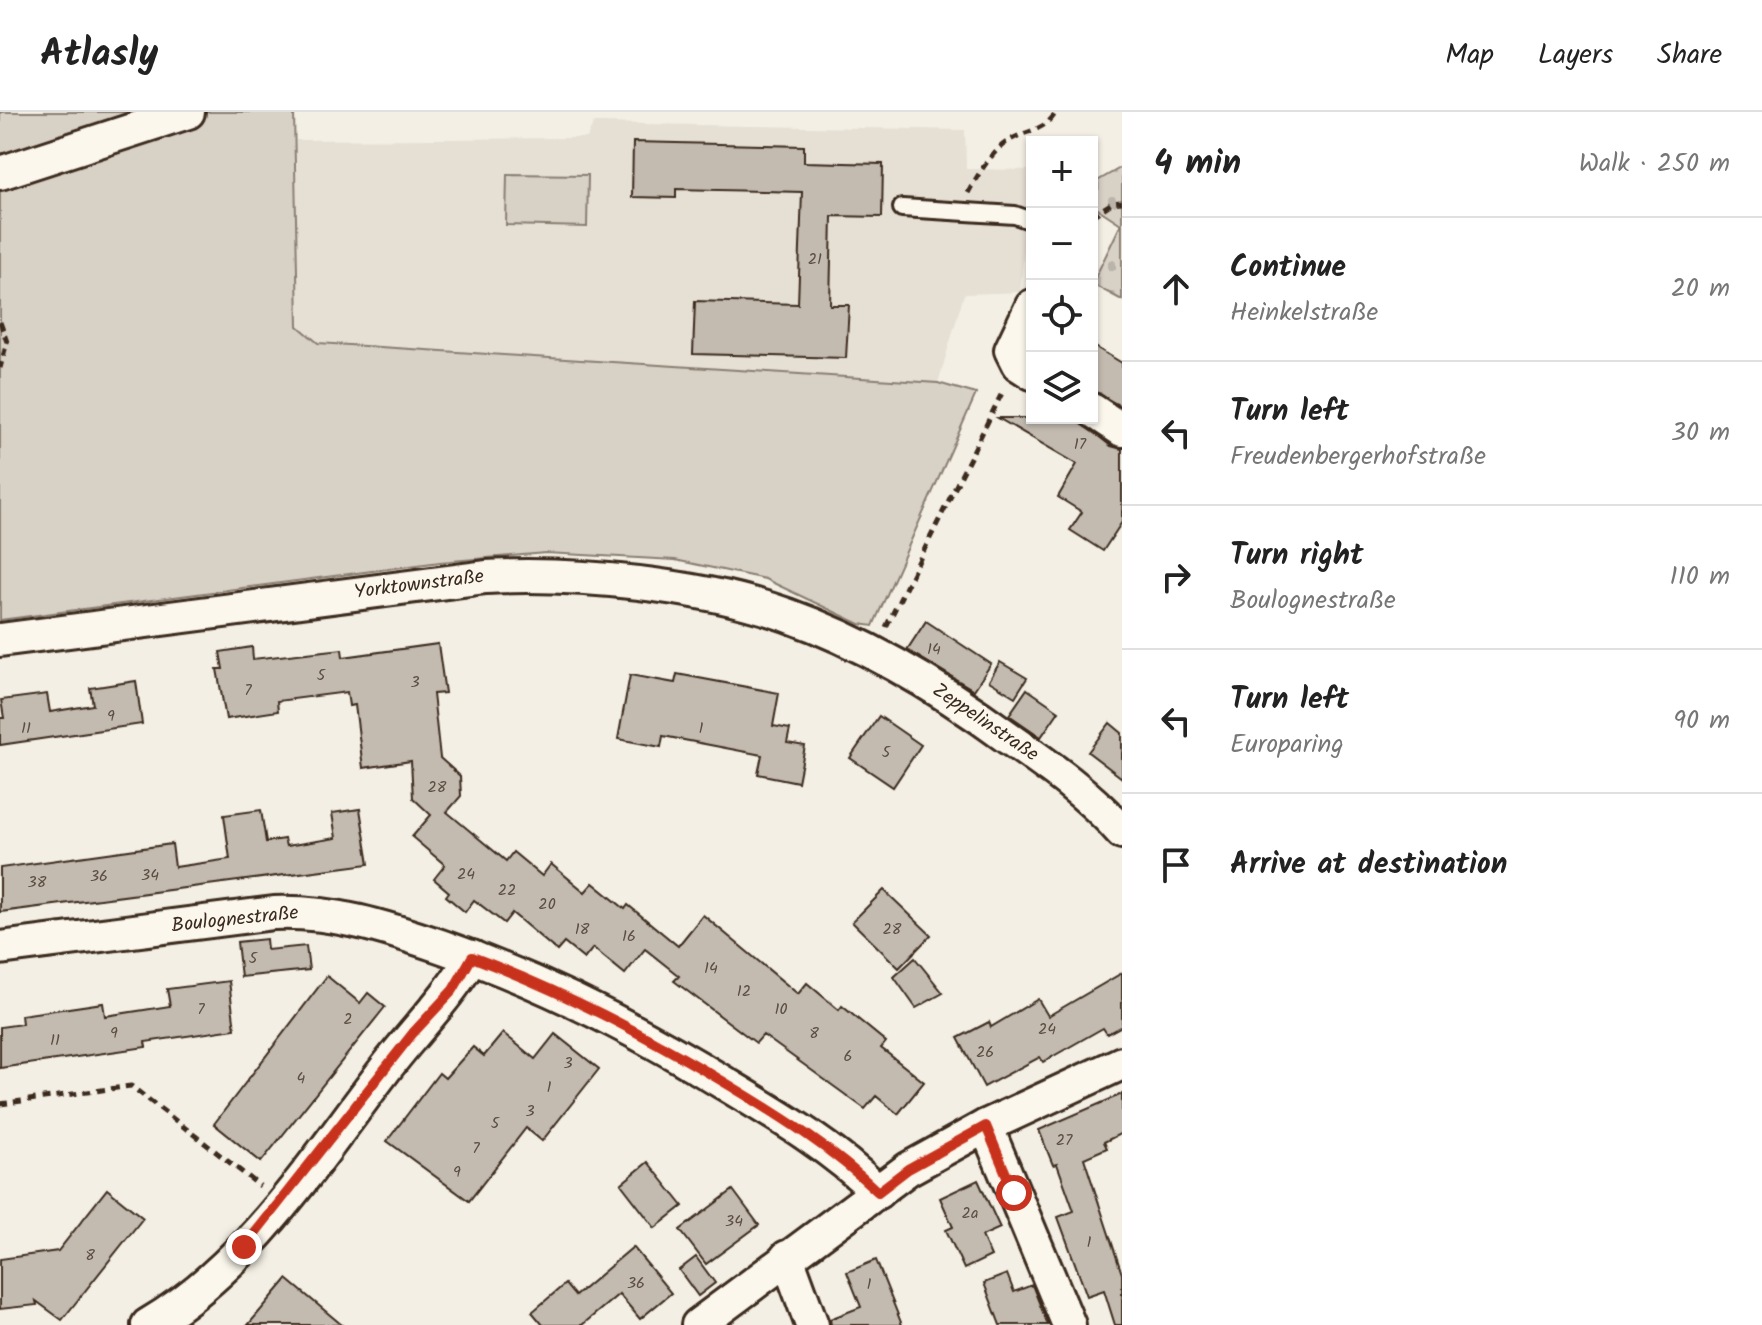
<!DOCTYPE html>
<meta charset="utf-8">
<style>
body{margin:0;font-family:Kalam,sans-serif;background:#f2f2f2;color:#222}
.controls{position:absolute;right:24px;top:24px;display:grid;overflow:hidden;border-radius:0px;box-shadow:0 2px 6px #0004}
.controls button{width:72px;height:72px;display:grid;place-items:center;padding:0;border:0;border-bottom:2px solid #e0e0e0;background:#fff;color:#222;font:40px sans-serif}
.stop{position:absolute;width:24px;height:24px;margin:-18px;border:6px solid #c8321e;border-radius:50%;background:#fff}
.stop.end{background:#c8321e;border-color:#fff;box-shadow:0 2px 8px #0008}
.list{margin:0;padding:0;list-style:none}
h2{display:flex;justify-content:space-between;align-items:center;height:104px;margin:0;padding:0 32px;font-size:34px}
h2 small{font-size:26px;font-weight:400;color:#767676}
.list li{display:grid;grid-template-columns:52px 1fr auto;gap:24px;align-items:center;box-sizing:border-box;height:144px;padding:0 32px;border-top:2px solid #e0e0e0}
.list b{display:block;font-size:30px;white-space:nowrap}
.list p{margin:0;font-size:26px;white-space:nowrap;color:#767676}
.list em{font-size:26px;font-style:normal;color:#767676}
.icon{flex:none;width:44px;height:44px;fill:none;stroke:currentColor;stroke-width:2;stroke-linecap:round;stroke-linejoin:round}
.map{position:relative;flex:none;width:1122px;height:1213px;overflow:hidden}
header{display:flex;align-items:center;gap:48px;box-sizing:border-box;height:112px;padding:0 40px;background:#fff;border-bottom:2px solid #e0e0e0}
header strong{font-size:38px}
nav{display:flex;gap:44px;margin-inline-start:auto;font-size:28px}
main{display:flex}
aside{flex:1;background:#fff}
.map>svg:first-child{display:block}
.built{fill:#e5dfd4}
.grass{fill:#d8d1c6;stroke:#8a7e72;stroke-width:2}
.cemetery{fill:url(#cemetery-stones);stroke:#8a7e72;stroke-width:2}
.building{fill:#c3bbb0;stroke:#3b2a1e;stroke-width:2}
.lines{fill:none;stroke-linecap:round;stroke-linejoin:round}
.lane-casing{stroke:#3b2a1e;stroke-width:22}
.street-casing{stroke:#3b2a1e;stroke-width:38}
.path{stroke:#3b2a1e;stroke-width:5;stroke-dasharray:8 6;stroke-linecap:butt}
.lane{stroke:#fbf7ec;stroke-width:16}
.street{stroke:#fbf7ec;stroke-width:32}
.route{stroke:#c8321e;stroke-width:10}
.labels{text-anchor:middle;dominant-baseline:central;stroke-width:6;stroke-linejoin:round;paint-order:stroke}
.number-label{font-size:16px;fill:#5d4e42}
.street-label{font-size:20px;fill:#3b2a1e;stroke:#fbf7ec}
</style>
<header>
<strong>Atlasly</strong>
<nav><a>Map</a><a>Layers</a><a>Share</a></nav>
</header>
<main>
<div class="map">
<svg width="1122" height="1213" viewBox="0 0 1122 1213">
<defs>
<pattern id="cemetery-stones" width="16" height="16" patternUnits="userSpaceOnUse" patternTransform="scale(2)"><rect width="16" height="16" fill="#d8d1c6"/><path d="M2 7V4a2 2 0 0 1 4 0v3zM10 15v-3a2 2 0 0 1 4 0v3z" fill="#bab4aa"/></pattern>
</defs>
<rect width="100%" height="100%" fill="#f3efe4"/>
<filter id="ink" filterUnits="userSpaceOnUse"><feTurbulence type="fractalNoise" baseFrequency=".0125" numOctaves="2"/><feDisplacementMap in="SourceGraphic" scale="16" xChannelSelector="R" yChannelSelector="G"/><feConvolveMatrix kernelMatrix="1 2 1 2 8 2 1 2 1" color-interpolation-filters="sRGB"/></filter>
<g filter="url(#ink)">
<!-- built -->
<path class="built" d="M594 11 965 18 966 57 1032 58 1020 180 964 182 938 271 318 231 298 214 296 28 587 26Z"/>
<!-- grass -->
<g class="grass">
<path d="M0 0H294L298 214 318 231 938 271 976 282 873 514 860 512 765 467 675 448 546 441 440 450 0 508Z"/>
<path d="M507 62 588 63 587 115 506 113Z"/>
</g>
<!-- cemetery -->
<path class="cemetery" d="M1122 55V188L1092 172 1121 112 1092 93V72Z"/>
<!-- building -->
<g class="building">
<path d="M633 30 804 34V50L883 52 882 105 832 104 830 193H849L846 246 693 242 695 189 798 192 802 80 676 77V86L632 85Z"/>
<path d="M1092 233 1122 251V295L1092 279Z"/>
<path d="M998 306H1075L1111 334 1122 337V410L1103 439 1070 418 1082 400 1058 385 1077 352Z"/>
<path d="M926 509 991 552 974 578 907 538Z"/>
<path d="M438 532 445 581 433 582 440 646 460 664 461 684 447 700 506 749 513 740 542 764 551 752 585 780 593 771 625 797 628 793 678 834 703 803 798 882 807 871 839 898 842 894 886 930 881 936 924 970 898 1002 876 984 865 997 763 923 756 931 674 869 679 864 645 837 625 862 593 836 584 847 564 831 557 839 512 801 504 811 474 788 465 800 446 784 449 780 434 767 445 753 412 725 431 703 413 686 411 649 363 656 355 593 349 594 347 580 277 589 278 599 226 607 217 557H223L220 540 252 535 253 547 342 537 343 545Z"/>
<path d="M1000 550 1027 566 1015 585 989 569Z"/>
<path d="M677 562 779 581 773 614 790 617 787 631 805 634 798 670 758 662 762 643 663 624 661 635 618 627 630 563 675 571Z"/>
<path d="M136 569 142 612 0 633V606H4L1 588 47 582 50 600 93 593 90 576Z"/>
<path d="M1027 577 1059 599 1041 625 1009 603Z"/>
<path d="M879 604 921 633 893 675 850 646Z"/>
<path d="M1110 611 1122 621V666L1088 640Z"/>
<path d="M360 697 369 752 0 800V756L172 732 175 755 230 747 224 703 261 698 266 730 284 727 286 734 336 726 332 701Z"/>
<path d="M884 778 931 823 899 856 852 810Z"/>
<path d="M266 827 267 838 306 834 309 858 241 865 237 830Z"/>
<path d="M915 846 943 881 916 896 894 865Z"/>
<path d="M1122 861V914L1107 922 1103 916 1043 950 1040 945 984 975 958 926 989 910 991 915 1038 887 1048 904Z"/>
<path d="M327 864 360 891 368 881 385 895 261 1050 214 1012Z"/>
<path d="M229 869 235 917 145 930 146 935 0 956V915L22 912 21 903 103 891 105 904 170 894 167 877Z"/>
<path d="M503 921 535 947 555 922 599 957 542 1029 526 1016 469 1089 387 1029 439 961 445 966 473 935 484 944Z"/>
<path d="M1122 982V1021L1104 1030 1107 1036 1084 1046 1122 1162V1213H1115L1104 1178 1087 1184 1058 1105 1074 1099 1057 1052 1053 1053 1039 1018Z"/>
<path d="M648 1050 683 1094 655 1116 621 1072Z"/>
<path d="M978 1068 1000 1116 982 1124 991 1144 964 1157 946 1118 953 1115 940 1086Z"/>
<path d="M107 1077 143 1106 62 1208 36 1189 37 1193 0 1197V1147L58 1139Z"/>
<path d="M733 1078 759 1113 706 1152 680 1118Z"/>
<path d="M633 1135 671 1181 640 1207 619 1182 582 1213H543L532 1200 565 1172 575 1184Z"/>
<path d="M696 1145 715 1171 698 1184 679 1158Z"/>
<path d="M876 1148 902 1213H831L830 1207 861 1195 847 1160Z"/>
<path d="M1007 1162 1014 1180 1032 1173 1048 1213H1000L984 1171Z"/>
<path d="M287 1167 342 1213H248Z"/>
</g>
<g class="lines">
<defs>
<path id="lane" d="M902 96 1015 103 1032 109"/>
<g id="street">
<path d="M0 61 188 0"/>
<path d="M1032 194 1011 238 1018 252 1032 261"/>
<path d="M1092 298 1122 318"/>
<path d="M0 528 486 465C575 460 702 473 787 503 866 531 942 577 1010 627 1050 655 1090 683 1122 720"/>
<path d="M0 836 274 801C334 799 384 815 440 834 542 869 633 915 724 971 779 1004 832 1035 878 1080"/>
<path d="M986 1014 1069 1213"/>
<path d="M787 1145 812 1213"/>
<path d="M148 1213C249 1154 317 1046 386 956 415 918 448 886 472 845"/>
<path d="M698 1213 908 1057 986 1014 1122 951"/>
</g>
</defs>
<!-- lane casing -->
<use href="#lane" class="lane-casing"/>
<!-- street casing -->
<use href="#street" class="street-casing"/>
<!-- path -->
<g class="path">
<path d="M968 81C977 64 991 40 1007 30 1024 18 1045 20 1056 0"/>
<path d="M1092 104 1112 91 1122 90"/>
<path d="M0 210 7 230 0 256"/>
<path d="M886 515 1004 277"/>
<path d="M0 992 131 974 260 1074"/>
</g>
<!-- lane -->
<use href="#lane" class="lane"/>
<!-- street -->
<use href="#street" class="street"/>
</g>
</g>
<g class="lines" filter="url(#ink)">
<!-- route -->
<path class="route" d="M244 1135 413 921 453 878 472 845C565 880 644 922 729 973 782 1005 833 1037 878 1080L908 1057 986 1014 1014 1081"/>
</g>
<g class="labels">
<!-- number labels -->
<g class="number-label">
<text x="815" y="147">21</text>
<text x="1080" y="332">17</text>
<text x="934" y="537">14</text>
<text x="321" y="563">5</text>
<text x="415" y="570">3</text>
<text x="248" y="578">7</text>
<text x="111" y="604">9</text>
<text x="26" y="616">11</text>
<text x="701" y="616">1</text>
<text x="886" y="640">5</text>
<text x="437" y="675">28</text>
<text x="466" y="762">24</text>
<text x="150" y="763">34</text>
<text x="99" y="764">36</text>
<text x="37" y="770">38</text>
<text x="507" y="778">22</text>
<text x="547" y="792">20</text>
<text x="582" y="817">18</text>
<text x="892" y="817">28</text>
<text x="629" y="824">16</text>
<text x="253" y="846">5</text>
<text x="711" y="856">14</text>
<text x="744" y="879">12</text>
<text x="201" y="897">7</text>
<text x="781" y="897">10</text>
<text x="348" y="907">2</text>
<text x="1047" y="917">24</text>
<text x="114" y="921">9</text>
<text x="814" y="921">8</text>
<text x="55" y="928">11</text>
<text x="985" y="940">26</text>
<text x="848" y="944">6</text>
<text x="568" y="951">3</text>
<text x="301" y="966">4</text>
<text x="549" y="975">1</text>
<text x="530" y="999">3</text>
<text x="495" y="1011">5</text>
<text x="1064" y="1028">27</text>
<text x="476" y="1036">7</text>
<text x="457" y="1060">9</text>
<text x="970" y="1101">2a</text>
<text x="734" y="1109">34</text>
<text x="1089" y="1130">1</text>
<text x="90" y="1143">8</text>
<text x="636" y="1171">36</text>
<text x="869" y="1172">1</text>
</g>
<!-- street labels -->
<g class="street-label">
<text transform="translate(419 473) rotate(-7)">Yorktownstraße</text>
<text transform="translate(985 611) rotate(34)">Zeppelinstraße</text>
<text transform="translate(235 808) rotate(-6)">Boulognestraße</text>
</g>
</g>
</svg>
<div class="controls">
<button>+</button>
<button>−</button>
<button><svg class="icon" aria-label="locate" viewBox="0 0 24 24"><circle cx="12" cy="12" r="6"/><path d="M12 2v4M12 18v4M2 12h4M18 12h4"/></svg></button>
<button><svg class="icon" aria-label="layers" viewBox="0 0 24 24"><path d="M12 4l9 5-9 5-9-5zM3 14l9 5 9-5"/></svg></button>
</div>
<div class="stop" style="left:1014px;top:1081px"></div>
<div class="stop end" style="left:244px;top:1135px"></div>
</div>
<aside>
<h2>4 min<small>Walk · 250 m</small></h2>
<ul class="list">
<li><svg class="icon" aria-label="ahead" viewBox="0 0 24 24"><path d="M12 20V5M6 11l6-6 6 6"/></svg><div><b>Continue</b><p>Heinkelstraße</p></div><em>20 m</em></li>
<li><svg class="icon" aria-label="left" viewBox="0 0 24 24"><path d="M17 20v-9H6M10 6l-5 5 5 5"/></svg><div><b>Turn left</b><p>Freudenbergerhofstraße</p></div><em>30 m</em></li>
<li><svg class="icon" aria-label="right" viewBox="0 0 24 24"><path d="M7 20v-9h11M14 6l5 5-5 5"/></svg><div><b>Turn right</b><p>Boulognestraße</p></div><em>110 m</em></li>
<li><svg class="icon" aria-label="left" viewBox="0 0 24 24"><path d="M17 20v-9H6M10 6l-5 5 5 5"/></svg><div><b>Turn left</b><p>Europaring</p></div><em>90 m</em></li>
<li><svg class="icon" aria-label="arrive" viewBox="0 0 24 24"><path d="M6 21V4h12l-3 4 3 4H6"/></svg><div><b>Arrive at destination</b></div></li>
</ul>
</aside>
</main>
